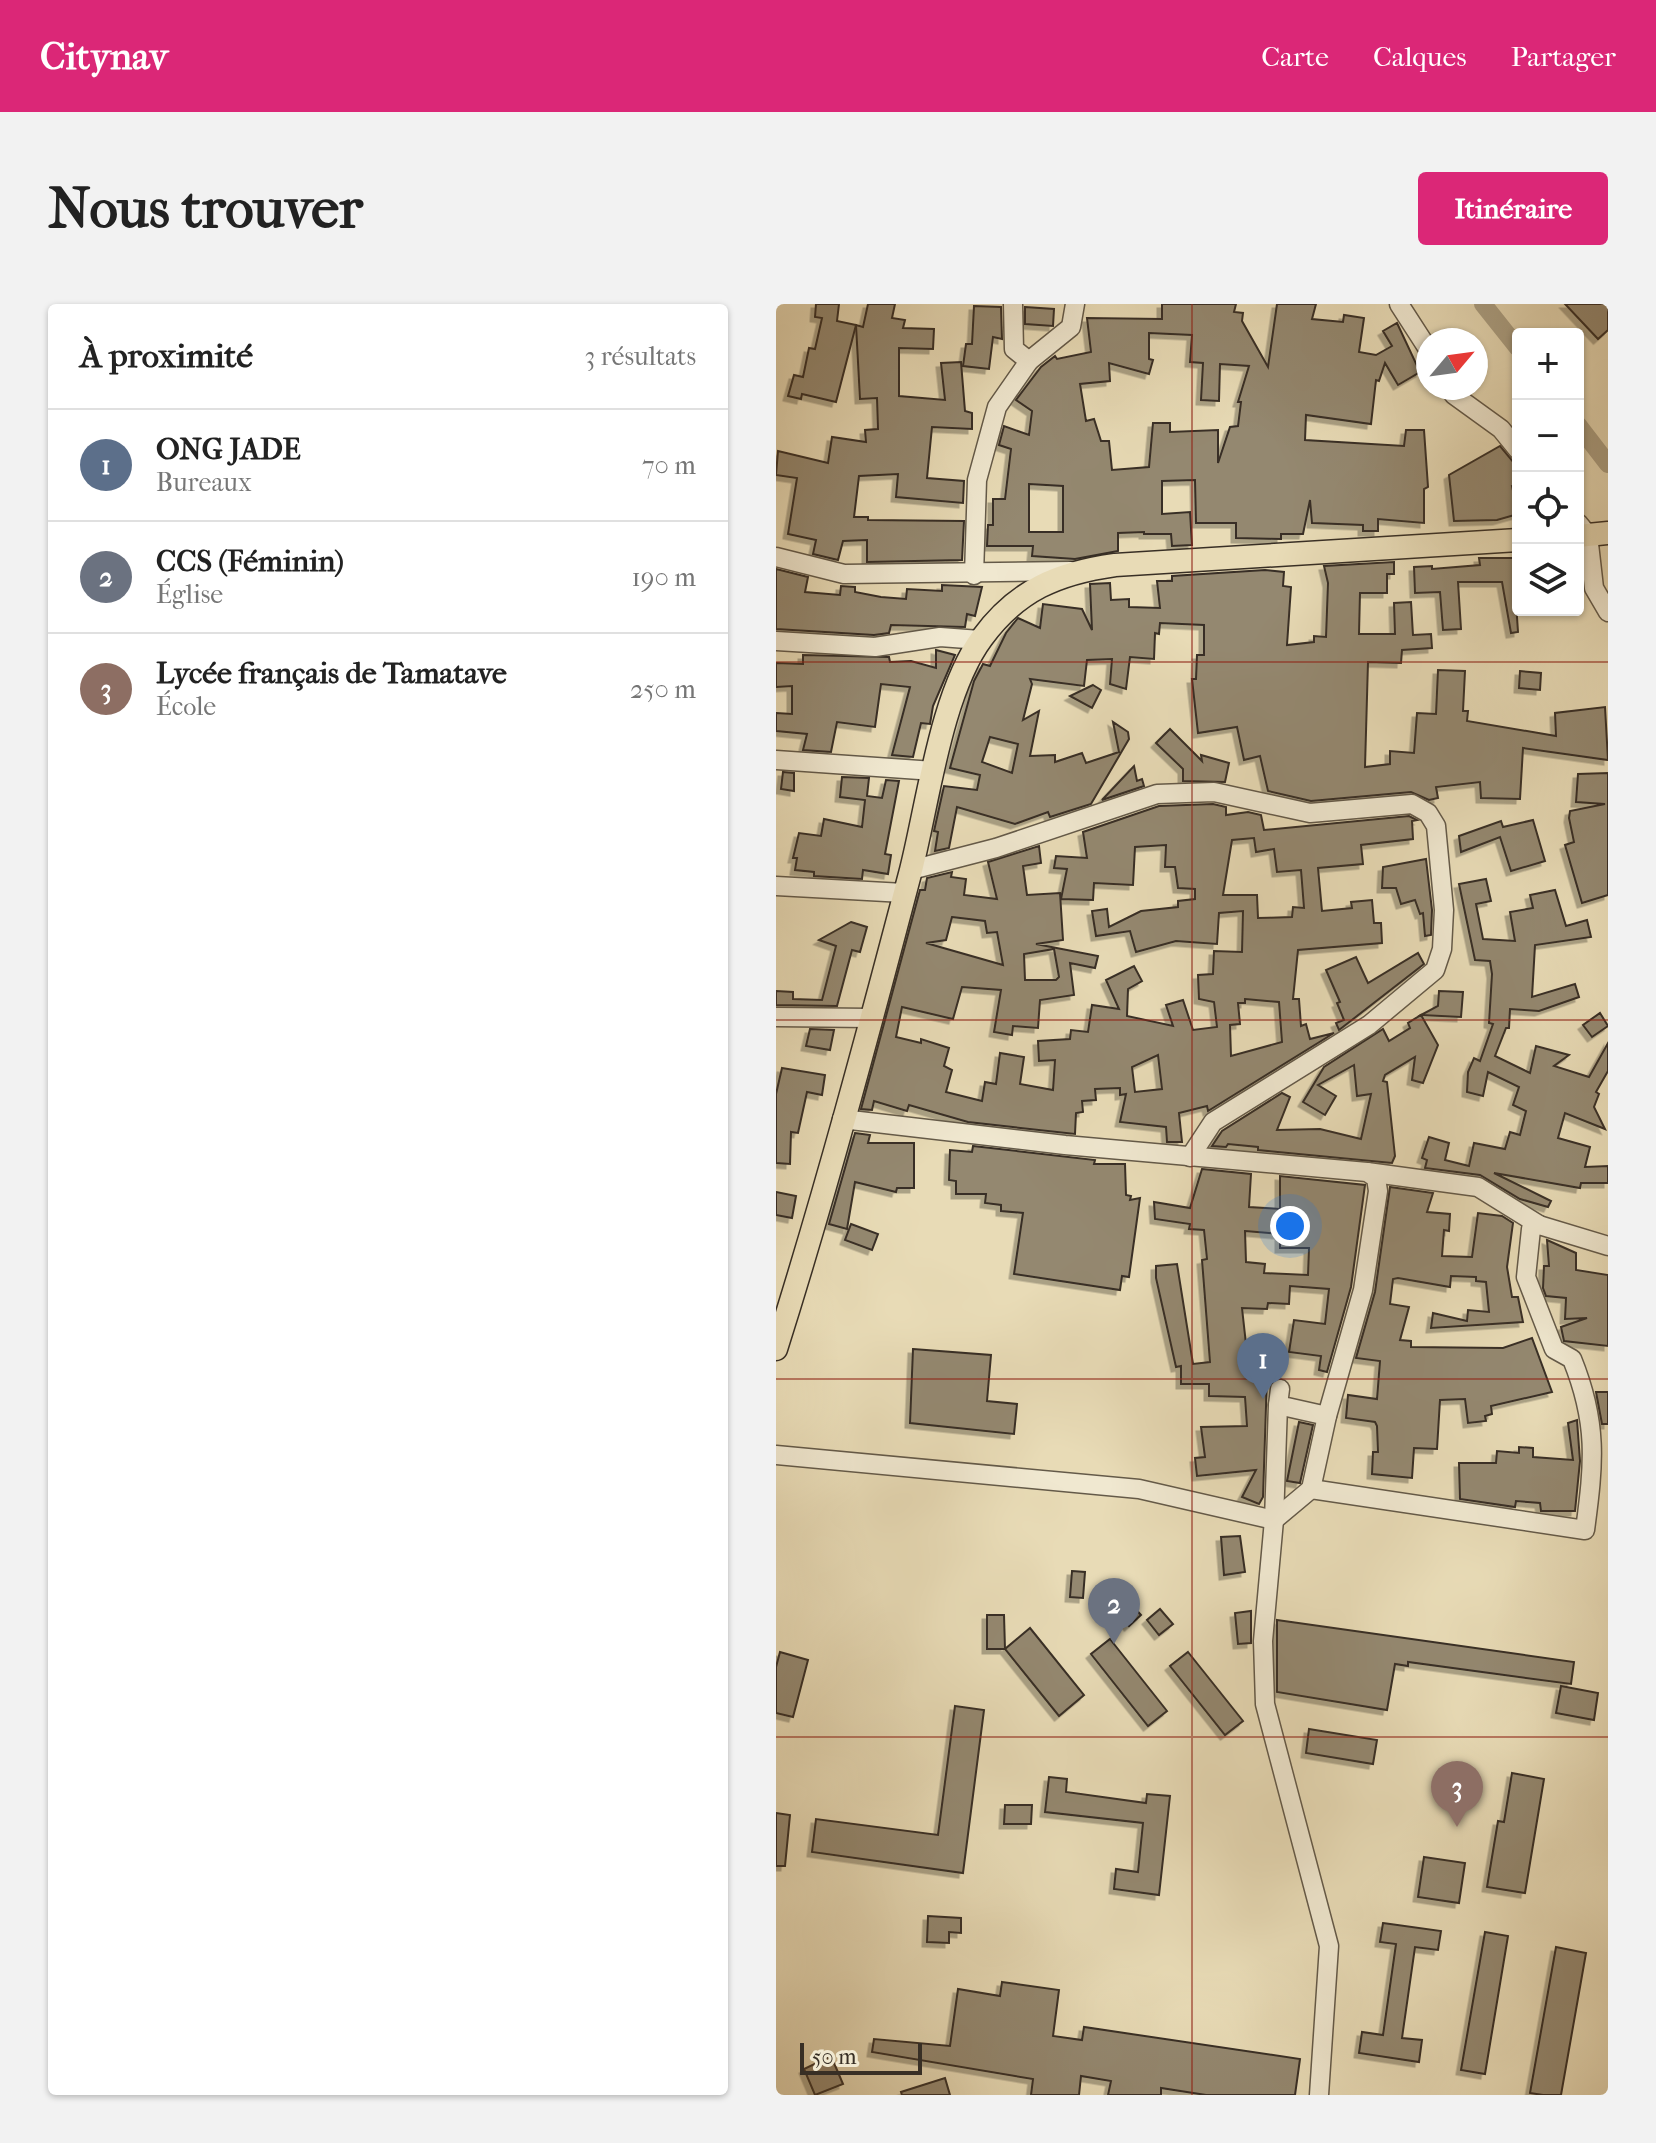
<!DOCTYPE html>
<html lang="fr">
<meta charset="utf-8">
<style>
body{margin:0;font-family:"IM FELL French Canon",serif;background:#f2f2f2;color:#222}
.controls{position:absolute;right:24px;top:24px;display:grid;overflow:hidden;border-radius:8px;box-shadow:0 2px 6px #0004}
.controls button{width:72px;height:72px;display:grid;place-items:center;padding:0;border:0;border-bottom:2px solid #e0e0e0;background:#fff;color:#222;font:40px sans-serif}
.compass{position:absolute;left:640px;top:24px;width:72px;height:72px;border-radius:50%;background:#fff;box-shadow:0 2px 6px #0004;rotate:61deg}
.scale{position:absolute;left:24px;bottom:20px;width:122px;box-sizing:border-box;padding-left:8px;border:4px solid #382f25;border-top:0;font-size:22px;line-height:28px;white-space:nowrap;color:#382f25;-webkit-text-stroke:6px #f0e8d0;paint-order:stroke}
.you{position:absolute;left:514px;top:922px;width:28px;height:28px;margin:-20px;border:6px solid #fff;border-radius:50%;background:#1a73e8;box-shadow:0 0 0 12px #1a73e833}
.badge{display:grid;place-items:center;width:52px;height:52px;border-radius:50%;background:#db2777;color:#fff;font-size:26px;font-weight:700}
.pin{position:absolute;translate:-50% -66px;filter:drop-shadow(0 2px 4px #0008)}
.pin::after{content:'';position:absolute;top:42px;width:28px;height:24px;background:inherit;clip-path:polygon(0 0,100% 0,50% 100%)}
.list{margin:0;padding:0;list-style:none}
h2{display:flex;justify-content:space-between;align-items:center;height:104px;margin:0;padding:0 32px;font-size:34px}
h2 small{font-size:26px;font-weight:400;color:#767676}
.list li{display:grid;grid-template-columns:52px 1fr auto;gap:24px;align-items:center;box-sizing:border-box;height:112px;padding:0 32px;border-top:2px solid #e0e0e0}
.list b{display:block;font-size:30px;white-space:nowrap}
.list p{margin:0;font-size:26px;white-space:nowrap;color:#767676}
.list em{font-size:26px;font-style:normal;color:#767676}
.icon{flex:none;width:44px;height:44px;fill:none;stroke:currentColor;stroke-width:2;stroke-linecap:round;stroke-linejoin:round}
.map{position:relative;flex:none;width:832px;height:1791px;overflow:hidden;border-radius:8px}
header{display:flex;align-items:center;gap:48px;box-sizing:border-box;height:112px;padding:0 40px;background:#db2777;color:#fff}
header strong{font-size:38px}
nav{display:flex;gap:44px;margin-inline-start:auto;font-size:28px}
.intro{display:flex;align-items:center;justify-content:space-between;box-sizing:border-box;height:192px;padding:0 48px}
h1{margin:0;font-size:56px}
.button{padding:20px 36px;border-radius:8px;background:#db2777;color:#fff;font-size:28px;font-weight:700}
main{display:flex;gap:48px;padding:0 48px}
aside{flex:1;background:#fff;border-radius:8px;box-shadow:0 2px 6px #0004}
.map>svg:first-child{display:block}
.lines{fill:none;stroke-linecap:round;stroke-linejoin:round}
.canal{stroke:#aca185;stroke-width:18}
.building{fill:#948870;stroke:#382f25;stroke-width:2;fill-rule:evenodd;filter:url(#shadow)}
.minor-casing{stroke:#645a49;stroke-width:21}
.major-casing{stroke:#382f25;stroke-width:25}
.minor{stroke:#f0e8d0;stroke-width:18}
.major{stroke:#e8dbb6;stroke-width:22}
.grid{fill:none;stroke:#8f2418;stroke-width:2;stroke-opacity:0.55}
</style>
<header>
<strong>Citynav</strong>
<nav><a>Carte</a><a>Calques</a><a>Partager</a></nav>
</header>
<div class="intro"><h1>Nous trouver</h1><a class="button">Itinéraire</a></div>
<main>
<aside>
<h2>À proximité<small>3 résultats</small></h2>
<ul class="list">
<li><span class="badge" style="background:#5c6f8a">1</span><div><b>ONG JADE</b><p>Bureaux</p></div><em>70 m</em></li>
<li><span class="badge" style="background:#6b7280">2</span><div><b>CCS (Féminin)</b><p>Église</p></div><em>190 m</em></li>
<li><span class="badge" style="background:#8d6e63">3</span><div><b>Lycée français de Tamatave</b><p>École</p></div><em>250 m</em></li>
</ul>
</aside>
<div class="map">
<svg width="832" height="1791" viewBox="0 0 832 1791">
<defs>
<filter id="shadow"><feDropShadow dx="-4.5" dy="4.5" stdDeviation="0" flood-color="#0004"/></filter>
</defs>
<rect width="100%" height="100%" fill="#e8dbb6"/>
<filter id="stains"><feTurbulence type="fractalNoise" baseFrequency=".0025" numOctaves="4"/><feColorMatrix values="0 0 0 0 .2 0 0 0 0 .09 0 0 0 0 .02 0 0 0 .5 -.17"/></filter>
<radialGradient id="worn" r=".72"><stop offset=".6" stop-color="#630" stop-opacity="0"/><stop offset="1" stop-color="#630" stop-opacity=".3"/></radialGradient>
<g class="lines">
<!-- canal -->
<g class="canal">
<path d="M707 0 742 44"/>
<path d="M802 121 832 160"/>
</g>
</g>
<!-- building -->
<g class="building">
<path d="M40 0H63L61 17 80 21 60 98 26 90 25 95 12 92 18 71 27 73 33 44 39 45 46 14 39 13Z"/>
<path d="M92 0H119L116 14 129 16 127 24 158 25 157 45 123 44V92L169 96 165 59 185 58 189 107 196 109V125L156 123 151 174 188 177 187 199 120 193 122 170 83 172 78 213H92V216L188 217 186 256 91 258V236L67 237 62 256 37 250 40 236 12 230 21 174 0 171 2 147 52 159 56 133 90 138 89 126 102 125 101 94 84 95 80 21 87 23Z"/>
<path d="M386 0H460L458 8 467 9 466 17 492 63 501 0H540L536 15 567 18 568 11 588 14 583 48 600 51 616 42 607 27 621 19 644 68 622 81 609 59 603 77 600 76 595 120 530 111 529 136 628 142 630 126H648L652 183 648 185V219L602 215V227H587V221L536 219 534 196 527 230H505V235L460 234V219H420L419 176 386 177V210L414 208 416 241 396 242 395 230H368V228L342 229V247L299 255 256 252 257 242H211L212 221H217V195H229L235 145 223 141 228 122 253 131 256 107 240 96 249 84 265 63 279 52 281 55 315 48 311 14 386 15ZM373 29 416 31 414 58 427 59 425 96 443 97 444 60 473 62 462 98H465L462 122 454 123 442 159V126L394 128V119H377L373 163 336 166 333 137H325L318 115 310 117 304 80 334 77 333 59 373 70 377 56 373 55ZM253 180 287 182V228H253Z"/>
<path d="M789 0H832V26L822 35Z"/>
<path d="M198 2 225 3 226 35 217 33 213 65 187 62 190 40H196Z"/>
<path d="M249 3 278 5 277 22 249 20Z"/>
<path d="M724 142 738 159 742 158V181L736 182 742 210 721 216 678 217 673 171Z"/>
<path d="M703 254H737L742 328 735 329 726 278H682L685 325 667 326 664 288 639 289 638 263 656 262V265L704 261Z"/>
<path d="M618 258V270H611V289H584L583 330H619L618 299 635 298 637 331 655 330 656 344 626 346 625 359 592 358 589 463 614 460V447L638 449 641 409 660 410 662 366 689 367 687 407H692L691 417 780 432 779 409 829 403 832 456 747 444 744 495 705 494 704 478 660 483 662 494 653 496 635 488 535 497 492 487 484 452 468 456 461 423 422 429 416 375H420L421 351H428V321L384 319 383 330 379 329 378 355 354 353 350 385 334 380 336 355 311 356 308 382 254 375 256 380 247 416 263 407 254 452 279 451V458L306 449 310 459 343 448 337 418 352 428 353 435 315 500 274 513 272 508 239 520 181 503 173 544 159 547 162 528 158 527 168 482 201 486 204 471 174 464 198 377 207 360 214 362 230 329 242 314 264 324 267 300 306 305 316 326 314 280 334 279 335 296 353 295V303L384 304 381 277H396V272L489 266 508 268 507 282 515 283 511 341 538 338V332L550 333 552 279 548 262ZM214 433 242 440 236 469 206 458Z"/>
<path d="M0 265 32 273 29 288 64 291 65 282 79 283V288L105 293 130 295 131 285 166 287V281L206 283 199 312 191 310 189 323 115 321 113 329 98 331 0 325Z"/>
<path d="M160 346 179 351 157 402 154 420 145 419 137 453 116 451 134 383 105 380 99 423 61 418 55 448 27 446 31 430 0 427V409L16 410V382L0 383V359L27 360V351L113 353 114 358 135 357 160 364Z"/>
<path d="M744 367 765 369 764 386 743 384Z"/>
<path d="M317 381 325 386 316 404 294 392Z"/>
<path d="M394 425 426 457 425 451 453 459 449 478 407 477V465L380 439Z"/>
<path d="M358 462 361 477 366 475 368 482 326 496Z"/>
<path d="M7 468 18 469V487L5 485Z"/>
<path d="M832 469V591L806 599 789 541 798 538 793 514 794 507 829 500 800 498 802 470Z"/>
<path d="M66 473 93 474 91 492 106 494 110 476 123 477 109 550 115 551 112 570 87 566 86 575 38 572V568L19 566 21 554H17L23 529 45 532 48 515 86 523 89 496 64 493Z"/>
<path d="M437 500 450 503V511L472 508 485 511 488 526 633 512 641 516 636 517 637 535 585 541 587 560 542 564 546 607 576 604 575 598 596 596 598 619H605L606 639 522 646 517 695H523L525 722 530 720 534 735 558 729 432 807 431 802 403 809 406 838H391L390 823 344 818 350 790 344 791V784L319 785 320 796 306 797 307 808 300 809 299 830 192 818 133 801 131 807 98 797 96 806 85 805 144 586H149L151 574 176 568 175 573 190 575 188 591 221 595 212 558 263 542 265 559 247 562 251 591 284 589 287 636 260 640 322 652 319 664 294 659 298 691 264 696 262 724 237 722 236 731 218 728 225 686 186 683 177 715 126 703 120 733 145 739V735L173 744 168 762 176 766 170 788 206 797 209 778 220 780 224 749 248 753 244 780 277 786 279 756 263 757 262 737 294 735 295 726 312 728 316 701 343 705 330 676 358 662 366 677 352 685 351 712 397 722 390 701 407 696 417 726 441 723 438 698 423 695 422 671 437 670 438 647 466 648 467 607 443 609 441 640 400 637 360 648 354 627 320 632 316 607 331 605 333 623 365 607 402 603V597L419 595V585L402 584 399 563H389L390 541 359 543 357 581 318 579 317 596 285 595 291 565 278 564 280 552 311 554 307 528 383 502ZM478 534 480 548 498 545 501 568 525 566 528 604 517 603 516 613 482 614 481 591H447L456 536ZM176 613 209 617 211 629 221 628 227 661 150 639 170 636ZM278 645 283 673 280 676H249L248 650ZM469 695 503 698 506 738 455 752 454 721 464 720 462 699H469ZM382 751 386 785 359 788 356 763Z"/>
<path d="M757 516 769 557 735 567 724 533 685 548 683 532 725 517 727 523Z"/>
<path d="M650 555 656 606 655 631 649 632 647 609 644 610 639 596 625 600 620 584H606L607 563Z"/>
<path d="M710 575 715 597 700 600 707 635 739 637 734 608 757 604 754 591 779 586 790 622 811 616 815 633 759 641 756 693 799 680 803 693 763 707 734 705 733 724H730L719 752 754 769 760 742 793 751 778 762 813 773 832 739V767L820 788 823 790 818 803 829 825 789 809 782 834 814 843 809 863 832 862V879H805L804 884 718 869 775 897 772 903 744 895 704 871 649 864 651 856 646 854 653 833 673 839 669 856 693 862 698 839 729 845 734 828 744 831 750 807 737 801 743 783 712 768 707 792 691 788 692 768 698 754 704 757 717 720 713 719 716 670 714 657 699 656 683 580Z"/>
<path d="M75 618 91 623 84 648 76 646 61 702 0 701V687L17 688V695L46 696 60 642 43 636Z"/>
<path d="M642 649 648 660 563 726 560 719 568 716 561 699 564 698 550 666 580 653 592 679Z"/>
<path d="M663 687 687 688 685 713 645 711 662 702Z"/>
<path d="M824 709 832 722 816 733 807 721Z"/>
<path d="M645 711 662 741 647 779 636 776 639 753 609 771 607 777 611 778 619 852 616 859 482 846V843L452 840 450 843 436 842 446 827 506 789 514 793 501 826 544 825 585 835 595 790 581 792 578 761 542 781 560 792 549 811 527 798 548 763 607 725 613 737 634 724 632 719Z"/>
<path d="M34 725 58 726 54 746 30 742Z"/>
<path d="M6 764 49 771 46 791 31 788 22 829 15 828 14 860 0 859V790Z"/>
<path d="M79 829 94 831 92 839H138V884H121L120 888 79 878 71 925 53 920Z"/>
<path d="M197 842 319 856 318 860H349L350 891 355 892 354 896 364 894 353 973 346 972 344 986 238 970 247 909 225 907V901L209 899 210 890H180V877L173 876 174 846 196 848Z"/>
<path d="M426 865 475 870 473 903 504 905V872L589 881 575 983 551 1068 543 1066 545 1052 513 1048 518 1016 549 1020 553 985 514 982 513 1000 492 999 491 1005 466 1004 470 1040 492 1042 487 1193 483 1200 466 1193 480 1166 421 1172 419 1154 429 1153 425 1123 471 1122 469 1093 433 1092V1080H405V1062L400 1063 380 974V962L401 960 417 1060 434 1058 426 956 431 955 428 926 413 925 414 920 379 915 378 898 414 904ZM469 927 504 930V944H533L532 971 488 969 489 960 470 958Z"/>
<path d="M614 883 657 889 651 908 674 910 673 927 668 926 666 952 696 953 702 909 726 912 737 919 731 963 736 993H742L747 1018 655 1024 657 1009 691 1017 692 1006 713 1008 710 978 700 977V973L675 972 674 983 622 974 617 975 614 1000 633 1003 624 1036 635 1037V1043L727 1044 756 1034 776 1088 715 1102 716 1110 709 1112 710 1117 692 1119 689 1095 664 1096 661 1145 638 1144 636 1174 596 1170 597 1148H602L601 1122 599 1118 570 1114 572 1091 601 1095 604 1057 580 1054 599 988Z"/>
<path d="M0 888 20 892 16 914 0 911Z"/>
<path d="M75 920 102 930 96 946 69 936Z"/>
<path d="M771 936 800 949V966L832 971V1042L788 1037 785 1023 811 1014 789 1015 790 994 770 992 767 984 768 962H773Z"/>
<path d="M137 1045 215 1051 211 1097 241 1100 238 1130 134 1119Z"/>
<path d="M820 1088H832V1120H826Z"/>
<path d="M801 1116 804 1157 799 1207H765L764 1199 740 1197 739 1203 684 1195 683 1159H720L721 1147 743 1149V1143L757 1144V1153L797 1156 792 1119Z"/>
<path d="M523 1118 537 1121 524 1179 511 1177Z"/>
<path d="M464 1232 469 1268 448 1271 445 1233Z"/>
<path d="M296 1267 309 1268 307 1294 294 1293Z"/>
<path d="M354 1299 365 1311 353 1322 343 1310Z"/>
<path d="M384 1305 397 1320 383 1331 371 1316Z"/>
<path d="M475 1307V1339L462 1340 459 1309Z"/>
<path d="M211 1311H228L229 1345H211Z"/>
<path d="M501 1316 798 1358 795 1380 632 1358V1362L619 1360 611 1406 501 1388Z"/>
<path d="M254 1324 308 1391 283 1412 229 1345Z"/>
<path d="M334 1335 391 1407 372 1422 315 1350Z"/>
<path d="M4 1348 32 1356 17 1413 0 1409V1363Z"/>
<path d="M412 1348 467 1417 449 1431 394 1362Z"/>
<path d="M785 1382 822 1389 818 1416 780 1409Z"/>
<path d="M179 1402 208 1406 187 1569 36 1548 40 1515 162 1531Z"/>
<path d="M533 1425 601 1436 597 1460 530 1449Z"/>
<path d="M736 1469 768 1475 749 1589 711 1583 722 1517 728 1518Z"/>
<path d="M273 1473 291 1475 290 1488 370 1499 371 1490 394 1492 383 1591 338 1585 340 1565 362 1568 367 1519 269 1508Z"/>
<path d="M229 1501H256L255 1520H228Z"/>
<path d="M0 1509 14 1511 9 1562H0Z"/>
<path d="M648 1553 689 1559 683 1599 642 1593Z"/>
<path d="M152 1612 185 1614V1629L173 1628V1639L151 1638Z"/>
<path d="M607 1619 665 1627 662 1646 639 1643 626 1734 646 1736 643 1758 583 1749 586 1728 607 1731 620 1640 604 1638Z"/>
<path d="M709 1628 732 1632 709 1770 685 1766Z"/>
<path d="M780 1643 810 1649 785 1791H767L754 1789Z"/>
<path d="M226 1678 283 1686 277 1732 306 1736 308 1723 524 1755 519 1791H430L385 1784V1791H332L335 1777 305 1772 303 1791H255L257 1775 96 1748 98 1735 174 1742 182 1685 224 1692Z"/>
<path d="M55 1752 67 1780 39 1791 28 1765Z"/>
<path d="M169 1774 174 1791H126L125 1788Z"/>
</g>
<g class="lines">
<defs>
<g id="minor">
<path d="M623 0 652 45"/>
<path d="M253 57 295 23 299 0"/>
<path d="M674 84 678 91 725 125 742 146"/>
<path d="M802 219 812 231 818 284 832 308"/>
<path d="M0 253 68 270 295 267"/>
<path d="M198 271 201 176 221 103 253 57 238 45 237 0"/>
<path d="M0 337 99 343 164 333 204 336"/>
<path d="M0 456 158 467"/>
<path d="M135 566 220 544 381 490 438 488 534 509 636 500 652 509 660 522 668 606 666 645 659 666 593 721 437 818 414 853"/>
<path d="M0 582 128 589"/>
<path d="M0 713 94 714"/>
<path d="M66 815 289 841 591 868 600 874 602 887 587 986 551 1112 535 1185"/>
<path d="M591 868 702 883 763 921"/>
<path d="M504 1085 502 1101 551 1112"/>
<path d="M0 1151 363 1185 498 1216 487 1337 489 1400 553 1642 543 1791"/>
<path d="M498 1216 535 1185 809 1226C818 1159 822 1119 796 1055L778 1045 750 973 755 925 763 921 832 942"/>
<path d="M498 1216 502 1101"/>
</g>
<g id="major">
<path d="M802 232 832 229"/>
<path d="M0 1045C50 887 93 726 135 566 152 499 165 389 206 334 241 286 282 269 339 261L742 236"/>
</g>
</defs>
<!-- minor casing -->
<use href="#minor" class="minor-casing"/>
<!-- major casing -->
<use href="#major" class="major-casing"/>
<!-- minor -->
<use href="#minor" class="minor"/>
<!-- major -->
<use href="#major" class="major"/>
</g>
<!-- grid -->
<path class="grid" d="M416 0V1791M0 358H832M0 716H832M0 1075H832M0 1433H832"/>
<rect width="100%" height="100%" filter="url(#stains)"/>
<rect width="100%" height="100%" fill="url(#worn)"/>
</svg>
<div class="controls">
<button>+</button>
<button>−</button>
<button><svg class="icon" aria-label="locate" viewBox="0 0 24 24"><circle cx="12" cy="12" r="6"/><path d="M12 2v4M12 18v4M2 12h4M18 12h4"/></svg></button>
<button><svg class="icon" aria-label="layers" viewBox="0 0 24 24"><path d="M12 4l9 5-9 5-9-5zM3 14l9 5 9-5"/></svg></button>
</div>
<svg class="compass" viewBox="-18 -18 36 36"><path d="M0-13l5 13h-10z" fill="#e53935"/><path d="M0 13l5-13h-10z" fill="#767676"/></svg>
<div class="scale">50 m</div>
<div class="you"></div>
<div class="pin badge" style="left:487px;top:1095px;background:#5c6f8a">1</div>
<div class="pin badge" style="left:338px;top:1340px;background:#6b7280">2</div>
<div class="pin badge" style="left:681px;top:1523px;background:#8d6e63">3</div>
</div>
</main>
